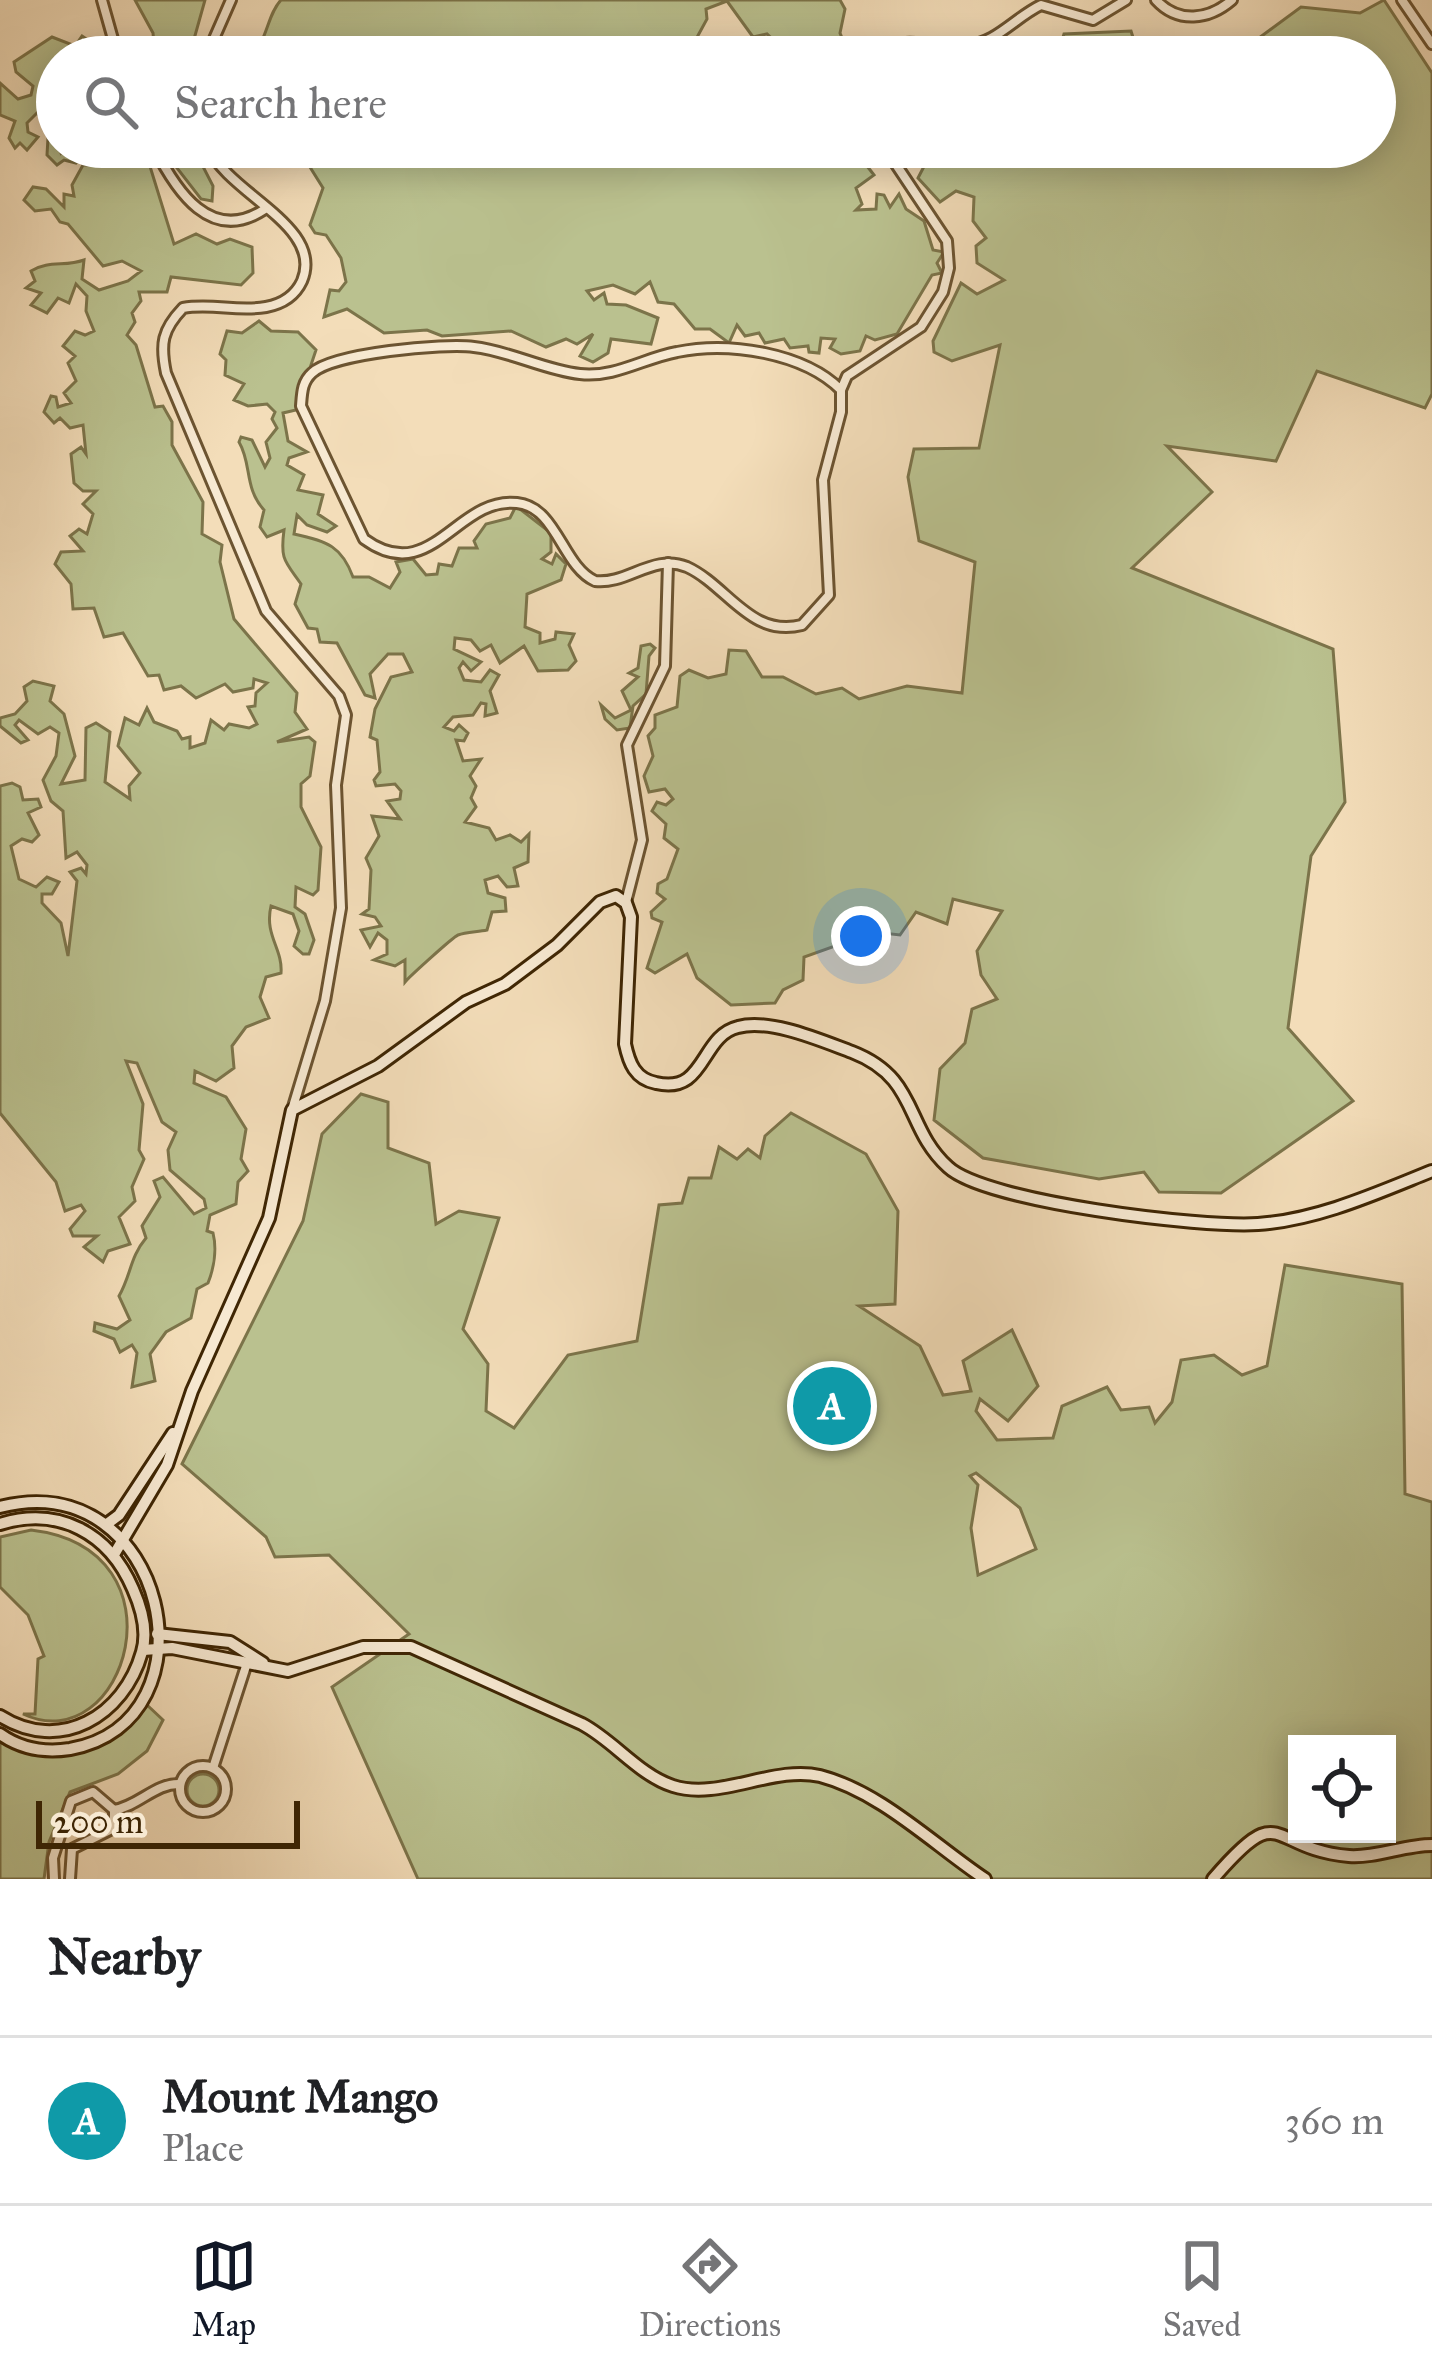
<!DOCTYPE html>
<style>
body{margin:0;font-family:"IM FELL Great Primer",serif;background:#f6f6f6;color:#202124}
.controls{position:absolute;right:36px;bottom:36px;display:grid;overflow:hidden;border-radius:0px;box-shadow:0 6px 30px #0003}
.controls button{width:108px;height:108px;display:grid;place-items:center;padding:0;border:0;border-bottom:3px solid #e0e0e0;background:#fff;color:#202124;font:60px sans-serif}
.scale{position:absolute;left:36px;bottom:30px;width:264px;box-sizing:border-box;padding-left:12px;border:6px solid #3f2604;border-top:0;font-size:33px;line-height:42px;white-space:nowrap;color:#3f2604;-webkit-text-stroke:9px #f7e9d2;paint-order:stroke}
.you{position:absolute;left:861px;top:936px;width:42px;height:42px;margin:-30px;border:9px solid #fff;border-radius:50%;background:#1a73e8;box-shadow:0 0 0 18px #1a73e833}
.badge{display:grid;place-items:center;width:78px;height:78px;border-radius:50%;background:#111827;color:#fff;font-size:39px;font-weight:700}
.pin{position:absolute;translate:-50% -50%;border:6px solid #fff;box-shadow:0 3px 12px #0006}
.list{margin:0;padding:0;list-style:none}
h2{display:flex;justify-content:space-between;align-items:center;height:156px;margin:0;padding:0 48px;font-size:51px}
h2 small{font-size:39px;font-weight:400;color:#757577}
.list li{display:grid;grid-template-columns:78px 1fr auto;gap:36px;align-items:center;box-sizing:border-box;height:168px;padding:0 48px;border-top:3px solid #e0e0e0}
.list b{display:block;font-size:45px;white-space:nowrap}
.list p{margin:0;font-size:39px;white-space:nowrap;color:#757577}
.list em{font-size:39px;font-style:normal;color:#757577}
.icon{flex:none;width:66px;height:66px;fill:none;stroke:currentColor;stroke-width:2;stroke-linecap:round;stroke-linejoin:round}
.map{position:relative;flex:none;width:1432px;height:1879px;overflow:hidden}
.search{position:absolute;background:#fff;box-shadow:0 6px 30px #0003;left:36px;right:36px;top:36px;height:132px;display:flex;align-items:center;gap:30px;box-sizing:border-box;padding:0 42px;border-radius:66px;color:#757577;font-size:45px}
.sheet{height:324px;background:#fff}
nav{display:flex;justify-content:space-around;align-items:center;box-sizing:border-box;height:168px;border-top:3px solid #e0e0e0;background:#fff;font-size:33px;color:#757577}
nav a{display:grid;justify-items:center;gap:6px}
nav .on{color:#111827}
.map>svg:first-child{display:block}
.green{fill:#bac18f;stroke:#7c744a;stroke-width:3;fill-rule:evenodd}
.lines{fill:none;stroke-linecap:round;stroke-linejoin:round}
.street-casing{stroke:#6c5431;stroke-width:14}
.secondary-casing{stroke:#3f2604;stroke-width:16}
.street{stroke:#f7e9d2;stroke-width:8}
.secondary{stroke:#f7e9d2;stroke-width:10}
</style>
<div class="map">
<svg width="1432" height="1879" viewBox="0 0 1432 1879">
<rect width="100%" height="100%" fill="#f3ddb9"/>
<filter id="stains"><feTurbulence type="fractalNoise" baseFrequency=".00167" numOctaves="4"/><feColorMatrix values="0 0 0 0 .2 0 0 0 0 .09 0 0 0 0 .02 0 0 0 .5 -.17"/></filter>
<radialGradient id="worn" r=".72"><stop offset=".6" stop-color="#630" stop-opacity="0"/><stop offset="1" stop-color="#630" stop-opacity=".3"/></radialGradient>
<!-- green -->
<g class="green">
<path d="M135 0H205L189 57H155L153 33Z"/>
<path d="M281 0H840L845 9 840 33 847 50 839 57 787 53 767 34 753 37 727 1 706 9 707 19 689 52 692 57H249C268 43 266 16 281 0Z"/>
<path d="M1384 0 1432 73V394L1425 408 1317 371 1276 461 1167 446 1212 492 1132 568 1333 649 1345 802 1311 856 1288 1028 1353 1101 1221 1193 1159 1192 1144 1172 1099 1179 983 1158 934 1120 940 1069 965 1043 972 1009 997 999 981 975 977 951 1002 911 953 899 947 924 916 912 900 935 874 932 804 957 803 980 783 990 775 1003 731 1005 697 978 687 954 655 973 647 968 662 922 652 918 651 912 665 899 657 893 658 884 667 879 678 849 664 838 666 824 652 811 657 802 666 805 673 799 665 789 649 792 644 776 653 756 648 736 655 728V715L677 707 680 676 689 670 708 678 726 674 729 650 746 651 762 677H783L816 694 842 688 859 699 907 686 962 693 975 562 919 541 908 477 914 449 979 448 1000 345 952 361 934 352 933 341 961 283 977 294 1004 280 977 263 976 246 986 238 973 221 974 197 956 191 940 202 918 178 934 147H1375V57H1233L1301 7 1360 13Z"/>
<path d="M1131 31 1136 47 1163 57H1057L1064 34Z"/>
<path d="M82 36 112 57H57V126L47 125 37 113 27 123 28 132 38 137 27 150 20 143 15 148 9 138 15 121 0 115V83L18 99 31 95 33 86 16 72 14 62 52 37 75 46Z"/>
<path d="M48 138 55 139 61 153 66 147H144L174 244 196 234 217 244 230 239 252 247 253 273 241 285 171 277 167 292H139L141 301 132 313 135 322 127 335 136 345 155 407 163 406 172 422V445L203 502 202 534 222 545 220 562 234 619 297 693 295 712 307 729 277 742 309 737 315 742 310 776 301 784V807L321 847 318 890 313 895 296 887 295 907 305 914 314 940 309 954H303L294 946 299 931 293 914 271 906C264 935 283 949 281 973L266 977 260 997 269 1018 246 1027 232 1046 234 1068 216 1081 195 1071 194 1083 226 1097 246 1129 241 1159 248 1171 238 1182 236 1204 210 1215 207 1231 213 1233C217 1249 214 1268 208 1283L197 1289 191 1318 166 1332 150 1354 155 1381 132 1387 137 1353 132 1345 120 1352 114 1339 94 1331 95 1323 117 1329 130 1320 119 1296C131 1275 130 1257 146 1238L142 1226 160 1197 154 1181 163 1177 194 1214 206 1208 204 1199 170 1170 168 1150 176 1132 162 1122 137 1063 126 1061 143 1104 139 1150 144 1159 132 1187 135 1201 119 1217 130 1244 108 1251 103 1262 84 1247 97 1236H73L70 1229 85 1211 81 1205 65 1211 56 1182 0 1113V786L12 783 20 787 23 800 38 799 41 807 28 813 39 835 32 842 22 839 11 846 19 879 36 887 47 877 59 882 52 894H42V903L61 923 68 956 77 881 70 872 81 868 86 874 87 865 77 852 66 858 63 811 51 801 43 780 56 756 59 733 50 727 38 734 19 720 15 725 28 740 21 743 0 726V718L15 714 27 701 24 687 33 681 54 686 50 701 64 714 75 756 61 784 85 780 86 728 96 723 110 732 105 782 130 799 129 786 140 773 118 746 125 718 139 725 147 708 154 722 177 731 182 739 190 737V748L205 743 211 720 224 730 229 724 249 728 257 724 248 707 255 706 256 693 267 683 254 679 253 688 233 692 225 684 196 698 181 686 164 690 159 675 148 676 123 633 104 637 94 608 73 609 71 584 55 564 61 552 83 551 70 536 79 529 87 534 93 514 83 504 96 491H83L74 483 71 454 81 447 86 454 83 425 70 428 60 418 54 423 44 412 51 396 56 397 58 407 71 403 64 393 76 381 68 363 75 356 63 346 75 331 85 335 94 331 86 311 87 296 76 284 69 303 58 298 47 313 31 305 41 293 26 288 35 281 31 271C49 260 65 267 84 260L82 279 99 290 128 281 141 271 122 261 103 266 68 224 60 222 51 209 35 211 24 200 33 187 46 189 64 207V194L74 196 72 185 83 165H99L82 157 76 163 64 160 57 165 47 155Z"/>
<path d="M168 147H193L213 186 212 201 201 199 170 159Z"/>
<path d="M284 147H853L854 154 863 148 872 156 867 166 874 175 856 188 862 204 856 210 876 209 877 194 884 195 890 207 899 194 906 209 924 221 933 250 944 252 937 263 942 273 932 275 897 334 875 340 866 336 860 351 841 354 830 348 835 339 821 338 819 353 809 352 808 346 790 348 784 339 765 343 759 333 745 336 737 325 729 343 710 329H695L674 304 658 302 650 282 635 294 613 285 587 291 594 300 604 293 607 304 626 305 658 318 651 344 611 339 608 353 593 362 580 356 593 334 577 344 566 339 546 347 511 331 442 336 427 330 384 333 347 309 324 317 330 290 339 291 346 282 341 258 326 235 315 233 310 225 323 188 308 164 294 163Z"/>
<path d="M259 321 271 331 298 332 316 350 296 410 283 413 288 441 307 452 289 458 287 465 304 475 298 490 323 495 318 514 336 526 327 532 307 525 297 515 294 534C328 541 342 547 353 577H369L390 588 400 572 396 562 413 559 426 575 437 574 439 564 452 566 459 548H477L474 541 486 524 510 518 516 506 551 533V552L542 559 552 564 556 554 566 564 561 580 527 594 525 627 540 633V643L555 639 556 632 574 634 569 645 576 661 568 670 538 671 524 646 500 663 491 645 480 651 471 640 455 638 454 649 481 662 471 671 463 662 459 668 464 680 481 682 490 670 499 675 490 691 497 713 485 716 486 704 481 703 473 715 453 717 444 727 454 731 459 725 468 733 464 741 456 740 463 761 481 759 470 776 476 786 471 798 476 807 465 822 489 828 496 840 510 835 521 842 529 834 528 862 514 868 518 886 507 887 498 876 485 880 488 893 505 898 506 911 492 912 487 930C478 932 466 932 458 935 453 937 409 977 405 982V960L395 966 374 960 387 954V940L378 933 370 947 361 930 381 926 375 917 362 914 369 909 371 870 366 858 379 836 372 816 400 819 387 801 400 799 401 791 395 784 376 786 374 780 380 772 377 740 370 737 375 709 391 677 412 672 403 654H388L370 674 375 698 365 695 337 643 320 642 317 629 308 628 295 604 301 584C285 561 280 560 284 530L267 537 260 527 264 510C244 488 252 464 239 442L241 437 252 440 265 467 270 458 266 442 277 428 272 419 275 412 267 404 248 406 234 400 244 384 225 375 226 360 220 354 227 331 242 333Z"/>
<path d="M650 644 655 648 649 656 646 694 633 706 630 728 617 730 605 719 601 705 615 718 631 710 622 691 638 677 629 673 638 668 641 646Z"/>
<path d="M361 1094 388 1102V1148L429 1163 436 1224 459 1211 499 1218 463 1329 488 1364 486 1411 514 1428 568 1355 637 1341 659 1205 682 1203 689 1178H711L719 1147 737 1159 748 1149 760 1158 765 1136 791 1113 866 1154 898 1211 895 1304 859 1306 920 1346 943 1395 971 1391 963 1361 1012 1330 1038 1386 1008 1421 980 1399 976 1411 997 1440 1053 1438 1062 1406 1107 1387 1121 1410 1149 1407 1155 1423 1172 1402 1181 1360 1214 1355 1242 1375 1267 1366 1285 1265 1402 1284 1405 1494 1432 1502V1879H418L332 1687 409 1634 329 1555 275 1557 266 1537 182 1464 303 1221 322 1134ZM976 1473 1020 1508 1036 1549 978 1575 971 1528 978 1485 970 1476ZM1297 1744H1387V1834H1297Z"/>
<path d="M31 1530C191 1549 125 1762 23 1714H35L38 1659 44 1656 28 1615 0 1587V1537Z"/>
<path d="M146 1704 163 1720 147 1751 118 1774 70 1792 49 1842 44 1879H0V1742C57 1770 108 1750 146 1704Z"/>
<circle cx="203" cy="1790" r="16"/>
</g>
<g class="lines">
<defs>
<g id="street">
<path d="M102 0 118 57"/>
<path d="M1156 0C1178 24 1209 20 1232 0"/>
<path d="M1402 0 1432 44"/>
<path d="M755 56 757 57"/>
<path d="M206 57 231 0"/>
<path d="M873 57C891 32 939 48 965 46 997 43 1014 18 1041 5L1093 20 1126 0"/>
<path d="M154 147C176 191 211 245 265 209"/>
<path d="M208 147C229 195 325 226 302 281 295 296 282 304 266 307 239 312 211 303 183 308 162 330 160 344 166 373L266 611 339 696 346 715 336 785 341 908 325 1001 292 1110"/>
<path d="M841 390C804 353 729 341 677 352 644 358 615 378 580 374 544 370 510 351 474 347 444 343 333 353 312 373 302 382 302 393 301 406L364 539C431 588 457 496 517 503 557 507 562 566 595 581 627 585 653 553 687 567 728 586 750 638 802 625L829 595 823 480 841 412V390L847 376 921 327 943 292 949 268 947 241 891 157V147"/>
<path d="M626 902 642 840 627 745 665 666 668 563"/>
<circle cx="203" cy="1789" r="23"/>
<path d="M213 1768 247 1663"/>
<path d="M114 1810C139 1806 155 1783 180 1784"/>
<path d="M54 1879 53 1858 71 1801 93 1792 114 1810V1828L72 1849 70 1879"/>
</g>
<g id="secondary">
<path d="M0 1507C167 1464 221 1722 70 1749 44 1753 21 1749 0 1734"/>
<path d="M0 1524C59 1506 109 1533 133 1589 141 1607 148 1632 142 1652 124 1716 60 1754 0 1716"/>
<path d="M107 1524 119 1515 173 1433"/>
<path d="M115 1553 167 1465 192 1391 269 1218 292 1110 378 1066 466 1002 505 984 557 945 600 902 616 896 626 903 631 917 625 1044C629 1063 635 1079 656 1083 706 1095 700 1036 738 1027 770 1018 822 1041 852 1052 919 1078 904 1127 948 1167 985 1202 1203 1228 1258 1224 1318 1220 1377 1193 1432 1171"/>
<path d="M157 1634 230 1642 263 1663"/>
<path d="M143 1650 172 1648 288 1671 363 1647H411L582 1724C614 1741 639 1775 673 1786 719 1801 774 1765 820 1776 881 1792 934 1845 985 1879"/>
<path d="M1213 1879C1284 1796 1267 1849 1349 1856 1376 1858 1404 1845 1432 1845"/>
</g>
</defs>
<!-- street casing -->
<use href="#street" class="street-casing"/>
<!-- secondary casing -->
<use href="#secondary" class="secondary-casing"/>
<!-- street -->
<use href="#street" class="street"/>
<!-- secondary -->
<use href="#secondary" class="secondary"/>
</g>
<rect width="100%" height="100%" filter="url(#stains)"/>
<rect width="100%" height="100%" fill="url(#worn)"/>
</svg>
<div class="controls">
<button><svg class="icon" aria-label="locate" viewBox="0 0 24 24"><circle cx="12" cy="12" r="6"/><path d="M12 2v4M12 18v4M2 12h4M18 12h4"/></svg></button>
</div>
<div class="scale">200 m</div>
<div class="you"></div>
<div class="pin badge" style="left:832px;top:1406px;background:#0f9aa8">A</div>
<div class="search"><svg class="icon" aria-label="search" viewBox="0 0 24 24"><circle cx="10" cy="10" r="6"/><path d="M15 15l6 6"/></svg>Search here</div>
</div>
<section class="sheet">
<h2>Nearby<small></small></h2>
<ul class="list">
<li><span class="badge" style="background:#0f9aa8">A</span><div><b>Mount Mango</b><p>Place</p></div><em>360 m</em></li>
</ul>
</section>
<nav>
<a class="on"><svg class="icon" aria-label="map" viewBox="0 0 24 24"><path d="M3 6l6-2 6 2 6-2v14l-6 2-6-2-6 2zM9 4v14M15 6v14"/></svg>Map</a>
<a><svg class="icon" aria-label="directions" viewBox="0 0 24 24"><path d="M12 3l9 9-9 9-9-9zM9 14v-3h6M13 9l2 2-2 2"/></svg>Directions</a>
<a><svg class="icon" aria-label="saved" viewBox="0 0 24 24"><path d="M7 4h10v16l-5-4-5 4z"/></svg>Saved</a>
</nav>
